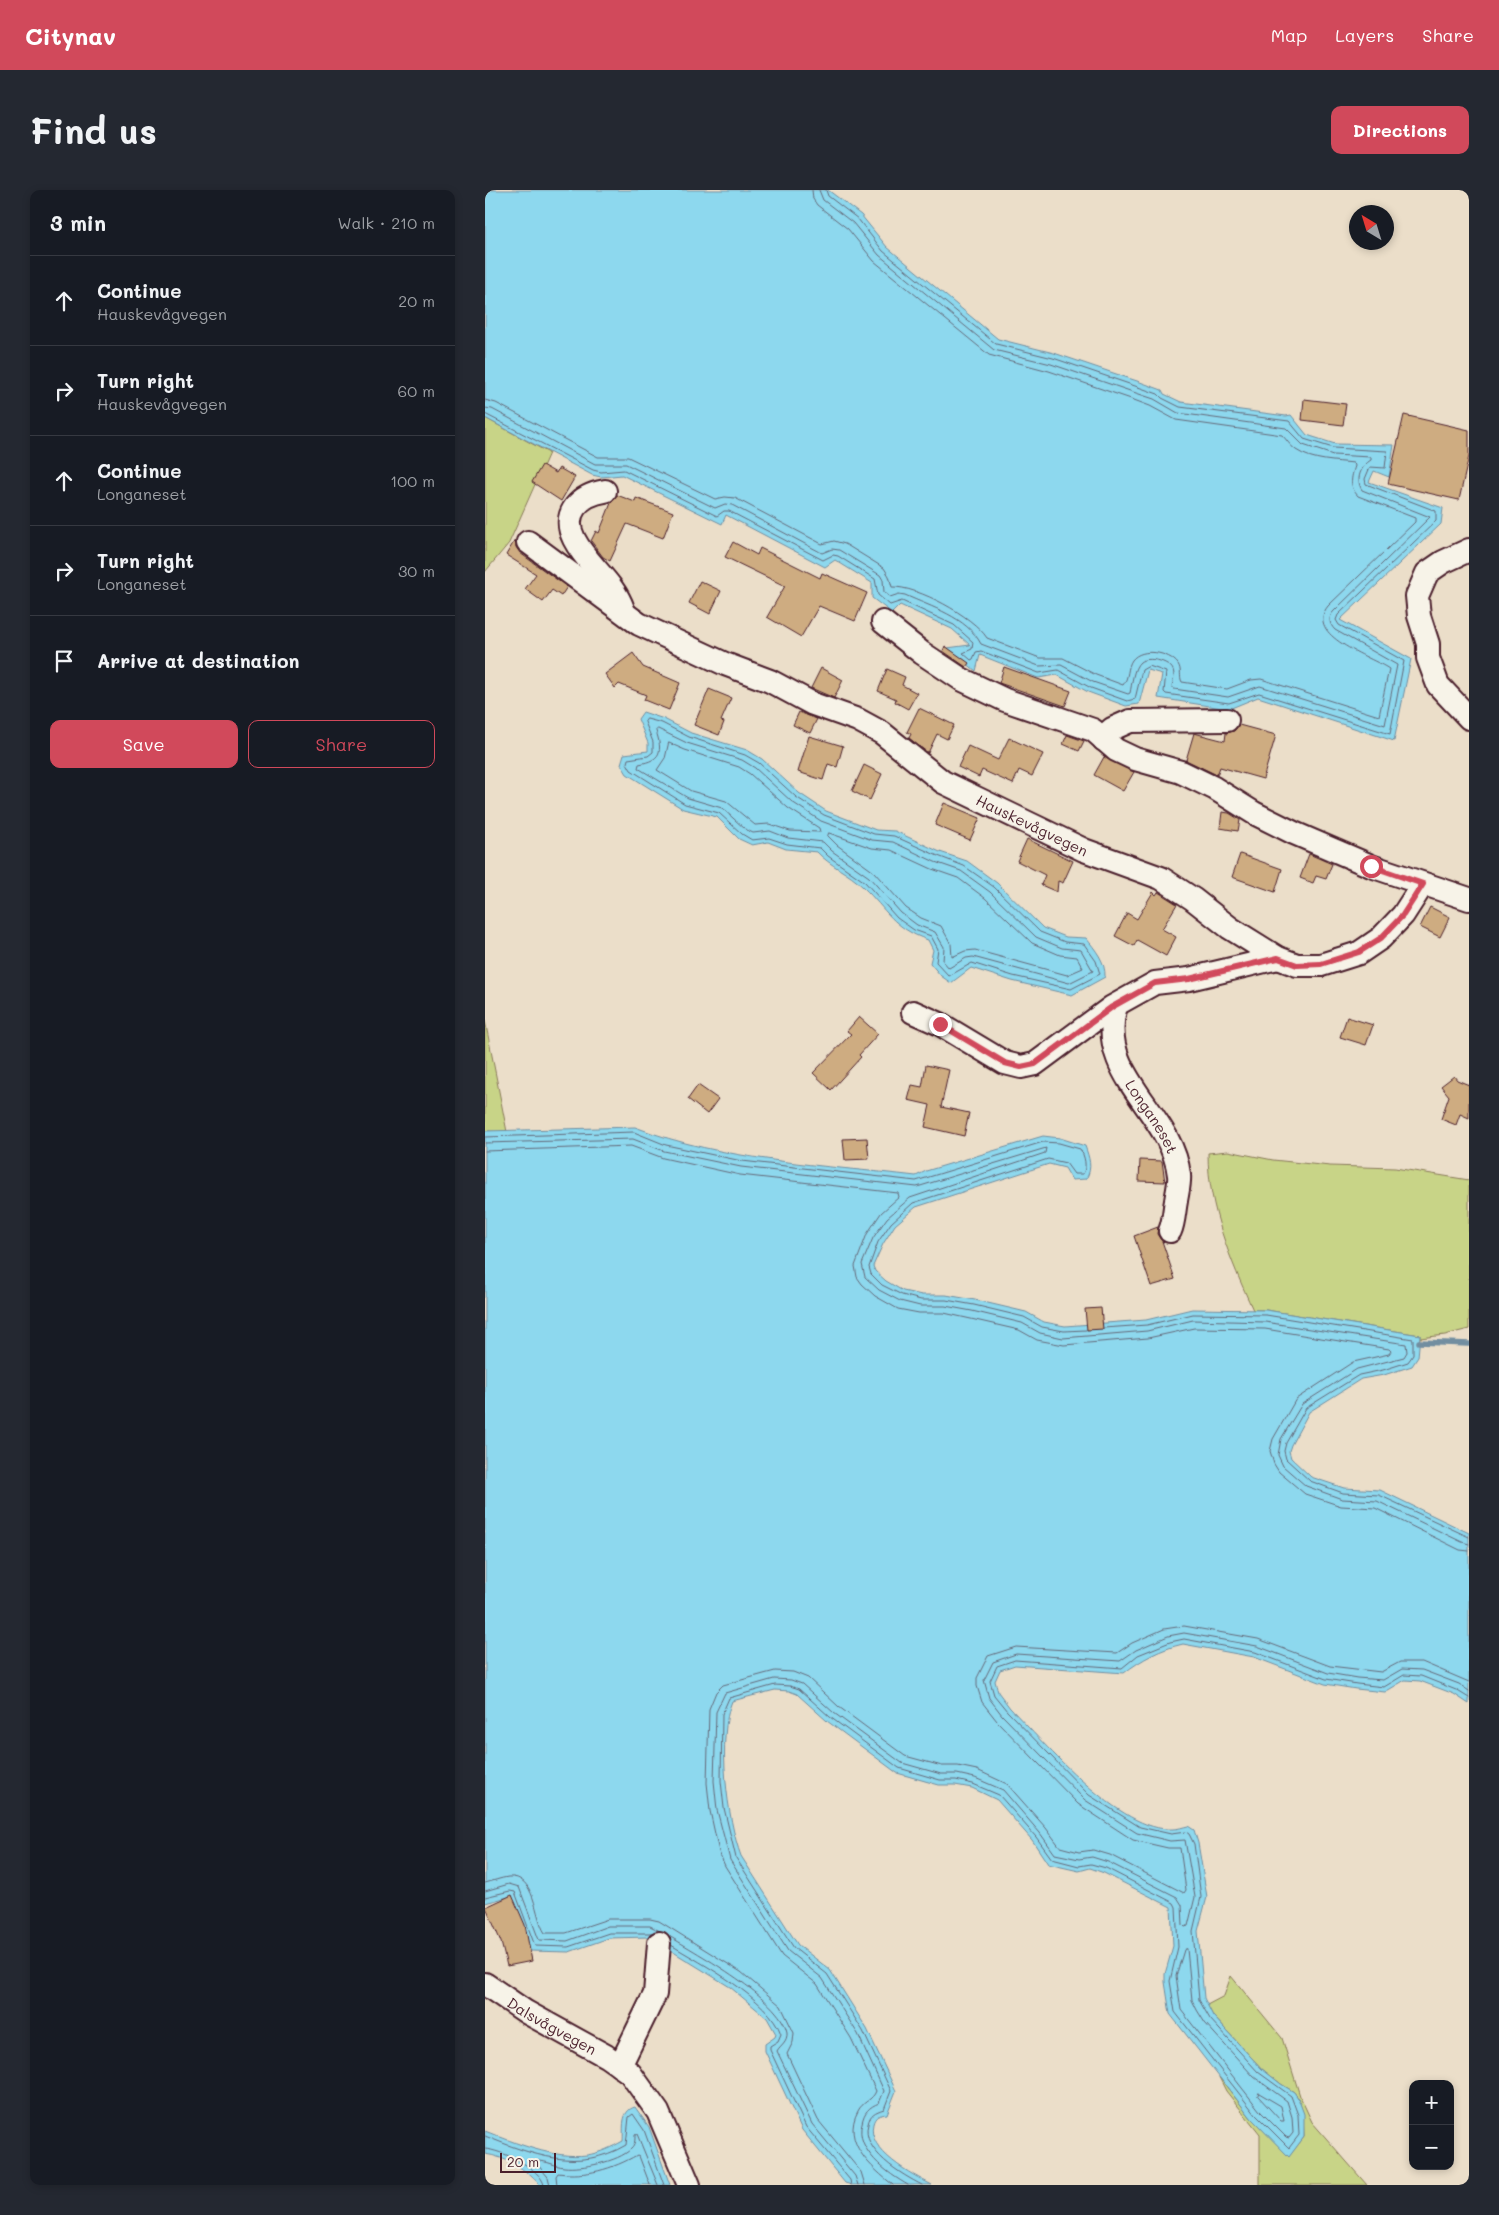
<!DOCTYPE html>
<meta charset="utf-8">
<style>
body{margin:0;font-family:Mali,sans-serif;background:#242831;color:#f1f3f6}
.controls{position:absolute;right:15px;bottom:15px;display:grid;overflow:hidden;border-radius:10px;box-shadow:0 2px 8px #0003}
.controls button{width:45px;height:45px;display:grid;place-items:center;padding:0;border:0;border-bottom:1px solid #363941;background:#171b24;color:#f1f3f6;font:25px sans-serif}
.compass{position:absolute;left:864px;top:15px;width:45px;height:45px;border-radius:50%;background:#171b24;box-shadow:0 2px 8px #0003;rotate:322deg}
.scale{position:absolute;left:15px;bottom:12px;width:56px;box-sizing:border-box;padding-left:5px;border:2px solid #4a1f2b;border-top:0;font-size:14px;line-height:18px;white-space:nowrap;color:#4a1f2b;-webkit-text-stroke:4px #f7f3e8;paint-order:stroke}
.stop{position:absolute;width:15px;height:15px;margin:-11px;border:4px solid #d1495b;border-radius:50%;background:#fff}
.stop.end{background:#d1495b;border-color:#fff;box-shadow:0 1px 5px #0008}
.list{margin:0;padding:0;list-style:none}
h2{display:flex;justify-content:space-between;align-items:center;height:65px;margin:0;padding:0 20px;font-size:21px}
h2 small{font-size:16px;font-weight:400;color:#9ea1a6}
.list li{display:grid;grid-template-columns:32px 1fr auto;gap:15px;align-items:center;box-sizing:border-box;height:90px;padding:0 20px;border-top:1px solid #363941}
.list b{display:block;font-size:19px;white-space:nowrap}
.list p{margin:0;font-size:16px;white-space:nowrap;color:#9ea1a6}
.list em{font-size:16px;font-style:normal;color:#9ea1a6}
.actions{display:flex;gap:10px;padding:15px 20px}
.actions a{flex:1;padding:11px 0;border:1px solid #d1495b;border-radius:10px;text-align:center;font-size:18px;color:#d1495b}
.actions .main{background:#d1495b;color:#fff}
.icon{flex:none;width:28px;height:28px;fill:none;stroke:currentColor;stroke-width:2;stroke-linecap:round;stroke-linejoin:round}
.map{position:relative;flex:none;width:984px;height:1995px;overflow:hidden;border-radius:10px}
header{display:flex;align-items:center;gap:30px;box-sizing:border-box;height:70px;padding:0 25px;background:#d1495b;color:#fff}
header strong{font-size:24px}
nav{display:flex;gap:28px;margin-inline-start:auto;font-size:18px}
.intro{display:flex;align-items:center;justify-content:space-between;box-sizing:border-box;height:120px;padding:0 30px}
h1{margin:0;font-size:35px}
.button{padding:12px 22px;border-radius:10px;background:#d1495b;color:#fff;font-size:18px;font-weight:700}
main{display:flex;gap:30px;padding:0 30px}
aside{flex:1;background:#171b24;border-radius:10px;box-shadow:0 2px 8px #0003}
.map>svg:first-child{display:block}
.green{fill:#c8d487;stroke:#897a59}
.water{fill:#8dd8ee;stroke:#728ea0}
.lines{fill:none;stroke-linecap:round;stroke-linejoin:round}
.shore{stroke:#656979;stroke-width:1}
.stream{stroke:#728ea0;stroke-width:5.5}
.building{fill:#ceac81;stroke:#4a1f2b}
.minor-casing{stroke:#4a1f2b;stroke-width:26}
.minor{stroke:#f7f3e8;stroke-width:22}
.route{stroke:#d1495b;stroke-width:6}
.labels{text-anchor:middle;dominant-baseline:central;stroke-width:4;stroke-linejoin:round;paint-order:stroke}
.street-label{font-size:15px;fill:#4a1f2b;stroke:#f7f3e8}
</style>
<header>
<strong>Citynav</strong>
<nav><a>Map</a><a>Layers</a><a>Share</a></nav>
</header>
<div class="intro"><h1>Find us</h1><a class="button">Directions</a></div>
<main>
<aside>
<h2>3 min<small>Walk · 210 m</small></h2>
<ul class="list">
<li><svg class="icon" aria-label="ahead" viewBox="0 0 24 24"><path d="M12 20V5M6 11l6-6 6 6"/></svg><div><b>Continue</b><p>Hauskevågvegen</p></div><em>20 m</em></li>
<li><svg class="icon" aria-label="right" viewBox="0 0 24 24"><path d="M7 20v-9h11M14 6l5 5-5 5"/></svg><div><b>Turn right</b><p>Hauskevågvegen</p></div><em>60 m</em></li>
<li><svg class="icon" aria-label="ahead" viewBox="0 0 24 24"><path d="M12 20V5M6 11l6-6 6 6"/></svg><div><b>Continue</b><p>Longaneset</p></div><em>100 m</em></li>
<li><svg class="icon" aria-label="right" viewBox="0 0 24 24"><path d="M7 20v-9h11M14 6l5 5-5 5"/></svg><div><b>Turn right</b><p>Longaneset</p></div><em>30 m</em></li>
<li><svg class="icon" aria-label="arrive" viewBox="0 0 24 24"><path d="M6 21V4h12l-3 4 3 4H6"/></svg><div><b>Arrive at destination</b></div></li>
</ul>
<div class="actions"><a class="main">Save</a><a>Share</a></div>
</aside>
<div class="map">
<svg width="984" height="1995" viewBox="0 0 984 1995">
<rect width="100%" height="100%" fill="#ebdec9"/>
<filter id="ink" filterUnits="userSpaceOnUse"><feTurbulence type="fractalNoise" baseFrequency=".02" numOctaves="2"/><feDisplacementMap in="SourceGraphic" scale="10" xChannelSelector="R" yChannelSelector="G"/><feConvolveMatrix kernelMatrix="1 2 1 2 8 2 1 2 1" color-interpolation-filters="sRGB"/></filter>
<g filter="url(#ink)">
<!-- green -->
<g class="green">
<path d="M0 228 64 263 24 353 0 382Z"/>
<path d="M0 830 22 942 0 941Z"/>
<path d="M743 961 788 970 845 976 910 978 984 990V1139L960 1145 935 1148V1145L781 1120H768C746 1071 723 1018 723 963Z"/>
<path d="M746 1786 797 1848 815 1906 827 1932 882 1995H775V1944L741 1901 734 1887 767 1929 804 1966 819 1947 818 1924 813 1908 809 1902 796 1894 777 1879 728 1826 722 1815 739 1806Z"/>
</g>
<!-- water -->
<g class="water">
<path d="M0 0H343L376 25 402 57 513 149 569 163 655 192 677 200 679 204 696 212 801 226 806 225 822 245 850 254 909 255 904 287 889 281 884 292 958 318 956 334 855 430 926 469 909 551 773 507 744 519 673 508 677 484 663 480 654 514 641 516 603 502 572 485 553 488 495 465 491 481 462 458 485 455 467 439 415 415 407 423 387 408V393L350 370 340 377 241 325 237 334 137 285 116 287 107 285 0 228Z"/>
<path d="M158 522 179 529 206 543 262 560 277 569 314 603 341 621 391 640 410 641 455 662 482 671 512 693 558 738 581 747 601 748C610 759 621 772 620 787L587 805 527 791 486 778 466 793 456 786 445 773 448 760 443 750C408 738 402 720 378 697 364 683 345 676 332 662L301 659 283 652 267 655 254 649 232 627 198 619 142 584 136 574 139 564 163 561V553L153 529Z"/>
<path d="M150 937C239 971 337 975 431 986L441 981 558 946 575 948 600 956C604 967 608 978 601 989L587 990 580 978 564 974 431 1017 410 1035 398 1054 388 1076 390 1081 401 1091 418 1101 437 1105H461L490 1110 541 1122 559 1132 580 1136 661 1130 707 1119 781 1120 935 1145 933 1167 927 1176 899 1185 876 1189 824 1222 806 1255 804 1261 806 1268 826 1287 859 1298 895 1300 984 1343V1514L969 1504 935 1491 920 1490 900 1502 871 1499 840 1494 769 1467 698 1454C676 1459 657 1469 639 1483L530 1475 515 1480 510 1491 513 1502 525 1518C559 1553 636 1643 688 1639 693 1639 698 1637 703 1636L709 1640 713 1653 722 1707 713 1741 719 1808 728 1826 777 1879 796 1894 809 1902 813 1908 819 1924V1947L804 1967 767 1929 685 1824 680 1792V1784L688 1756 686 1717 619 1683 605 1678 594 1681 563 1674 547 1650 512 1610 487 1598 470 1595H454L412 1583 342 1531 312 1504 304 1501 290 1500 247 1511C232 1547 242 1629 256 1666L313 1755 345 1780 382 1839 411 1901 402 1924C394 1925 390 1926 388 1934 381 1961 428 1985 447 1995H367L360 1993 317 1940 280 1861V1854L290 1847 291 1844 282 1828 245 1797 164 1747 124 1748 84 1762 45 1761 27 1706 0 1713V941Z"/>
<path d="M150 1917 164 1937 185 1995H55C41 1979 21 1967 0 1964V1941C31 1953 68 1969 102 1965 115 1963 127 1957 138 1951 139 1939 135 1921 150 1917Z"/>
</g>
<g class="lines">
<!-- shore -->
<g class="shore">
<path d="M0 210 11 213 113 267H143L230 309 240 307 250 308 337 354 349 351 360 354 399 378 404 386 407 397C432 396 488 426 502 448L555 468H578L611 485 638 495C644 488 642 477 647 470 657 457 684 462 693 474 697 480 694 487 697 492L742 499 766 490 776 489 894 526 904 479C885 466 819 446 843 416L930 332V328L873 306C864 296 866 288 870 276L869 273C851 271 827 271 811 260 805 256 802 250 797 245L691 230 665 216 649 210 564 181 504 165 389 71 363 39 332 15 328 9 327 0"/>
<path d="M0 218 7 219 110 274H141L230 318 240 314 247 315 337 363 347 359 354 360 395 385 398 390 399 402 405 407 414 404 420 405C446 417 482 427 496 454L554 476 576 475 608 492 643 504 645 503C647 494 648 478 655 472 663 466 684 471 688 480 690 485 688 491 687 496L689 499 743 507 775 496 900 535 912 475 850 440C844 434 843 427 849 421L945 327 877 300C870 289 876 276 886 270V267L848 265 818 255 801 238 693 223 669 209 651 203 566 174 509 160 394 65 368 33 338 10 334 0"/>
<path d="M0 224 108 280 116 282 139 280 232 326 239 321H244L338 370 348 365 353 366 390 389 393 405 405 415 417 411 469 435 488 452 487 459 478 463 486 470 488 469 491 462 496 461 554 483 573 480 606 498 642 511 650 509 657 480 664 476 681 482 679 502 681 504 744 513 774 503 905 544 919 471 854 435 851 430 853 425 951 331V321L881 294 880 289 885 277 900 278 902 261 848 258 819 249 804 231 695 217 677 208 673 204 653 197 568 168 511 154 398 61 373 29 343 6 341 0"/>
<path d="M162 529 177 533 204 547 260 565 274 573 311 607 339 625 389 644 409 646 453 666 479 676 509 697 555 742 580 752 599 754 611 771 615 784 586 799 528 786 487 773 464 786 451 772 453 759 446 746 429 740 412 728 380 692 343 666 335 658 302 654 284 648 267 650 257 644 234 623 200 614 146 580 142 573 143 569 163 566 168 562V552L160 532Z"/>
<path d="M173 539 202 553 257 570 270 578 307 612 336 631 387 650 408 652 450 672 476 681 505 702 551 747 577 758 596 760 608 781 584 793 488 767 481 768 464 778 458 771 459 757 450 742 432 735 416 723 384 687 347 661 338 652 303 648 285 641 268 643 260 639 237 618 203 608 153 578 154 574C176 570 178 562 171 541Z"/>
<path d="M184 553 200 560 254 577 265 584 303 618 334 638 335 642 305 641 284 634 270 635 241 611 206 601 172 580 180 568Z"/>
<path d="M344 643 387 658 406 660 447 679 473 688 500 708 547 753 575 765 592 767 598 778 582 785 490 760 480 761 467 767 466 754 456 736 436 728 421 718 389 682 352 655 343 646Z"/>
<path d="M0 947 149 942 181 955 257 971 431 991 558 952 574 953 595 959C600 966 602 977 598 984H589L581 973 563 969 428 1013 406 1033 393 1052 384 1077 386 1084 397 1095 417 1105 436 1110H461L489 1115 539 1127 557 1137 579 1141 601 1140"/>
<path d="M0 953 148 949 179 961 256 977 432 997 561 958 560 963 425 1008 402 1028 388 1048 377 1074 380 1087 394 1100 415 1111 435 1116H460L487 1121 537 1133 555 1143 578 1148 662 1141 708 1130 780 1132 921 1154 922 1162 919 1167 872 1179 817 1214 796 1249 793 1265 798 1276 821 1296 857 1309 892 1311 977 1352 984 1354"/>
<path d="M0 961 146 956 178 968 255 985 413 1003 414 1007 396 1023 382 1044 370 1076 372 1087 377 1094 390 1106 413 1119 434 1123H459L486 1129 534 1140 552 1150 579 1155 663 1148 709 1138 780 1139 904 1159 906 1161 904 1164 868 1172 811 1209 788 1249 785 1261 789 1274 794 1282 820 1304 856 1316 890 1318 975 1360 984 1361"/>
<path d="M619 1138 662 1135 708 1124 781 1125 928 1149V1165L923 1172 898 1180 874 1185 821 1218 801 1253 799 1261 801 1269 825 1291 858 1303 894 1305 984 1347"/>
<path d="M0 1693C8 1691 16 1688 23 1687 51 1684 49 1727 60 1743H81L123 1729H165L174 1731 256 1782 296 1816 309 1843 308 1852 302 1864 333 1930 376 1982 380 1995"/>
<path d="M0 1701 24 1694 34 1697 54 1750 82 1751 123 1736H165L175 1741"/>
<path d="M0 1707 25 1701 30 1702 50 1756 83 1757 124 1743H167"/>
<path d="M184 1746C213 1764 295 1808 302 1842 303 1852 295 1855 292 1861L327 1934 370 1986 373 1995"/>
<path d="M186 1755C217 1774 285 1809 296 1844L293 1851 285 1856V1860L321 1937 365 1990 366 1995"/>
<path d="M702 1759 707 1810 712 1820 720 1833 769 1887 802 1911 807 1927 808 1943 804 1948 801 1947 775 1921 696 1820 691 1786 699 1760Z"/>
<path d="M774 1903 796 1916 799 1931H796L773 1906Z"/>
<path d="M0 1946C47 1965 94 1983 141 1955L144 1927 148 1924 159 1940 179 1995"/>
<path d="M0 1959C16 1960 56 1978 59 1995"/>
<path d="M65 1995 63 1987 52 1974 53 1971C62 1971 70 1976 79 1977 96 1979 133 1972 146 1959 150 1956 150 1950 150 1945L152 1944 173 1995"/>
<path d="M72 1995 71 1986 73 1983C100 1987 128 1979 152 1965L154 1966 165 1995"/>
<path d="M408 1995C386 1977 356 1952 373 1921 377 1912 388 1910 391 1901L366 1848 332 1794 297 1766 240 1676 234 1662 225 1621 222 1593 224 1519 231 1502 238 1495 290 1481 308 1482 323 1488 354 1517 420 1566 457 1576H473L492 1580 522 1594 561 1638 575 1657 594 1662 608 1660 625 1665 699 1703 701 1700 695 1658H683L648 1650 593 1614 512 1531 497 1512 492 1496V1488L503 1466 531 1457 632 1463 647 1453 679 1439 699 1436 773 1449 845 1476 896 1482 915 1472H937L984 1492"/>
<path d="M423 1995C403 1984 369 1959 377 1933 379 1922 384 1917 394 1913L399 1901 373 1844 337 1788 303 1761 245 1670 232 1620 229 1591 231 1522 240 1503 289 1489 306 1490 317 1494 349 1523 417 1573 456 1584H472L490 1588 518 1600 555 1643 570 1664 594 1669 607 1667 623 1672 692 1707 697 1715 698 1735 700 1737 703 1736 710 1707 700 1650 685 1651 652 1643 600 1610 517 1525 504 1508 499 1490 508 1472 531 1464 635 1471 651 1460 683 1446 699 1443 772 1456 843 1483 872 1488 898 1490 917 1479 937 1480 974 1494 984 1501"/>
<path d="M437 1995C417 1985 375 1960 383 1934 385 1924 390 1922 399 1919L406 1901 378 1841 342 1784 309 1758 251 1668 239 1618 236 1591 237 1524 244 1508 290 1495 305 1496 314 1499 345 1527 414 1578 455 1590H471L488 1594 514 1605 551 1647 567 1669 594 1676 606 1674 621 1678 689 1713 691 1717 693 1757 685 1791 690 1822 771 1925 804 1958 814 1945 813 1925 806 1906 773 1882 725 1829 714 1810 708 1741 716 1707 709 1654 704 1644 701 1642 686 1644 655 1637 604 1605 522 1521 509 1505 505 1491 512 1476 530 1470 637 1478 653 1465 685 1452 699 1449 770 1462 841 1489 872 1494 899 1497 919 1485 936 1486 971 1500 984 1508"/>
</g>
<!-- stream -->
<path class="stream" d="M934 1152 984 1154"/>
</g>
<!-- building -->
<g class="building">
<path d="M819 209 861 214 858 235 817 230Z"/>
<path d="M919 225 984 240V266L974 310 903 294Z"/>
<path d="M57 275 71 283 74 278 90 287 76 311 47 292Z"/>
<path d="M132 305 150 312 151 308 188 322 178 348 142 334 125 371 118 367 106 351 111 341 114 343 126 313Z"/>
<path d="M30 350 31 357 35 363 82 397 76 406 67 400 58 412 40 399 51 384 21 365Z"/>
<path d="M248 352 272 365 275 358 335 388 337 383 382 403 370 431 334 416 316 447 282 427 300 396 240 367Z"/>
<path d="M215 391 236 401 225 424 204 413Z"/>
<path d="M460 456 484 473 481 477 458 461Z"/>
<path d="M148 463 158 477 195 493 184 520 159 510 161 505 134 494 130 498 120 484Z"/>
<path d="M519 477 586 501 580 516 514 493Z"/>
<path d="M336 478 358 490 349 508 326 498Z"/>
<path d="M402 479 420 487 417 495 432 503 423 519 410 512 411 509 393 501Z"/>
<path d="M224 499 246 508 236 531 239 532 234 545 209 535Z"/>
<path d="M434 518 469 535 462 549 452 544 443 563 424 548 426 544 422 542Z"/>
<path d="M314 522 332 529 325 543 308 535Z"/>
<path d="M754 535 791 545 778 589 735 577 732 585 701 570 709 543 740 551 741 543 749 541Z"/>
<path d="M582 545 599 551 594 561 578 554Z"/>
<path d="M324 546 358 556 352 577 343 574 338 590 313 582Z"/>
<path d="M524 548 558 564 547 586 534 580 528 594 497 580 494 587 473 577 483 556 513 570Z"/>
<path d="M619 567 649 582 638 601 609 585Z"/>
<path d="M379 575 397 584 385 610 367 601Z"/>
<path d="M459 613 495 628 485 650 450 635Z"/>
<path d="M737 622 744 623 755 630 753 641 735 638Z"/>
<path d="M542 649 588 671 578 693 573 691 572 702 556 695 560 685 532 671Z"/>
<path d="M755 664 797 679 790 702 747 687Z"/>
<path d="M824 664 847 674 841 689 831 686 828 693 815 688Z"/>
<path d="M668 702 671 705 673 702 692 714 677 739 691 747 681 766 652 750 649 756 630 746 642 723 652 729Z"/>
<path d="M945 717 965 727 955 747 935 737Z"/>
<path d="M374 827 393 844 374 865 376 867 346 900 328 883 366 844 362 841Z"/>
<path d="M862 827 888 835 881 855 855 847Z"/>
<path d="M441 875 464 880 456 917 484 923 479 946 440 937 445 915 423 910 427 895 437 897Z"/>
<path d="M969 886 972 890 984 895V928L975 924 971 935 956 929 964 906 956 896Z"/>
<path d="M213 895 233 909 222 924 203 909Z"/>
<path d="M382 948 384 969 360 970 358 949Z"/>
<path d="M655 970 677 971 680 992 654 991Z"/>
<path d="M673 1037 672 1044 677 1051 690 1089 666 1096 649 1046Z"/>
<path d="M616 1118 618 1139 602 1140 600 1119Z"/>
<path d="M27 1705 40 1735 47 1771 22 1776 16 1752 1 1717Z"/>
</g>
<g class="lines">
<defs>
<g id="minor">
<path d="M120 301C95 305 76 323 89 349 102 375 128 391 138 419"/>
<path id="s1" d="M43 352 154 434 240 474 285 491 328 514 373 530 397 543 458 592 599 660 676 688 708 709 745 738 793 768 812 775H836L874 763 896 748 918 725 938 694"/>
<path d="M984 360 958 372 942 383 932 406 934 426 943 454V468L953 495 984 528"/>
<path d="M398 432 437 463 476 489 520 510 608 540 631 560 650 569 696 582 729 598 769 623 809 643 886 676 984 709"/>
<path d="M619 550 620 545 627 539 645 531 742 530"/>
<path id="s2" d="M631 816C610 885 687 922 694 985 695 993 692 1003 691 1011 689 1021 689 1032 685 1041"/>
<path d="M428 822 455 834 520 873 536 877 550 874 627 817 670 793 704 789 793 768"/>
<path id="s3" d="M0 1794 41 1822 121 1866 145 1883 173 1922 204 1995"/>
<path d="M135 1876 170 1804 174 1753"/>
</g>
</defs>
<!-- minor casing -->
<use href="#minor" class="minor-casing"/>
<!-- minor -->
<use href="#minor" class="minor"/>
</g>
</g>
<g class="lines" filter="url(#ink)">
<!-- route -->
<path class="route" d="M455 834 520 873 536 877 550 874 627 817 670 793 704 789 793 768 812 775 836 774 874 762 896 748 918 725 938 694 886 676"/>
</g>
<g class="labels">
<!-- street labels -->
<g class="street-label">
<text stroke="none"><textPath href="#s1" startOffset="582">Hauskevågvegen</textPath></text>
<text stroke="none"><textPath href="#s2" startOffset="121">Longaneset</textPath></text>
<text stroke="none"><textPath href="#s3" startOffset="79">Dalsvågvegen</textPath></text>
</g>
</g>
</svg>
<div class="controls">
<button>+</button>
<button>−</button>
</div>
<svg class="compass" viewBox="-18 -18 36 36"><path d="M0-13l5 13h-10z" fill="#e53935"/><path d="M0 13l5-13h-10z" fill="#9ea1a6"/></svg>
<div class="scale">20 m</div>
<div class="stop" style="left:886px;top:676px"></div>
<div class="stop end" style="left:455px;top:834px"></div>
</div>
</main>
